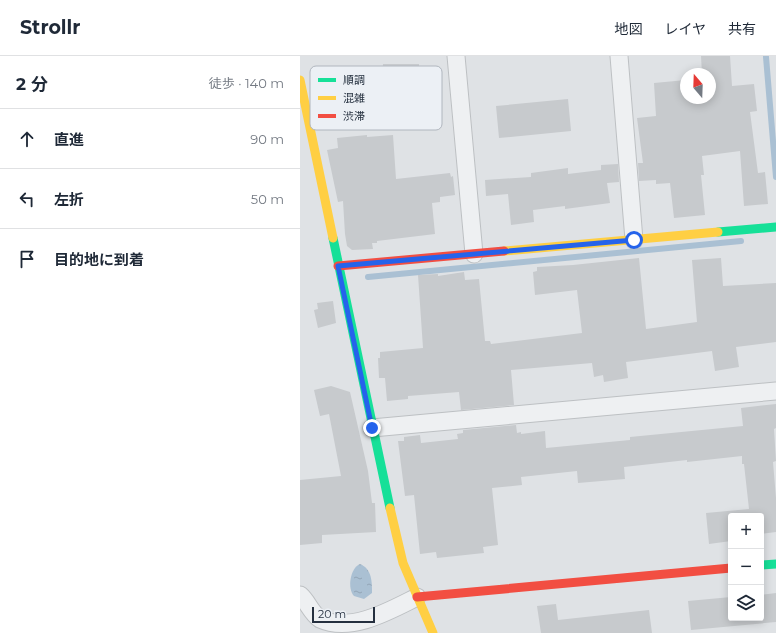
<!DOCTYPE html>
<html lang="ja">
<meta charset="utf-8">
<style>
body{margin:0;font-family:Montserrat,"Noto Sans JP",sans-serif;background:#f6f6f7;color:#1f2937}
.controls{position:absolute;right:12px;bottom:12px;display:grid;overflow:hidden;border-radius:4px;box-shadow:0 2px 10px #0003}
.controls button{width:36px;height:36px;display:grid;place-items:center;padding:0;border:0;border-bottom:1px solid #e0e1e3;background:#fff;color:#1f2937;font:20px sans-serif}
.compass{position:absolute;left:380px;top:12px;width:36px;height:36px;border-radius:50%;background:#fff;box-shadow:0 2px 10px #0003;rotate:341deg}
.scale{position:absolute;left:12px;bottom:10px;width:63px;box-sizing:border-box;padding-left:4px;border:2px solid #25303f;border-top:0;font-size:11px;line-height:14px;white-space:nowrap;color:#25303f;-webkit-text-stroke:3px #ecf0f5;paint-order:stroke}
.stop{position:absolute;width:12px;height:12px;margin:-9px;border:3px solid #2563eb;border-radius:50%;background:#fff}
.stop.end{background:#2563eb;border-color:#fff;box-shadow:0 1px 4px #0008}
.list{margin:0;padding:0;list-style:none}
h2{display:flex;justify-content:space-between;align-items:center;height:52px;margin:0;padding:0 16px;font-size:17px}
h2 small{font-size:13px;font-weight:400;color:#747a83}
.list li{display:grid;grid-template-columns:26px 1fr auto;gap:12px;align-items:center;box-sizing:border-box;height:60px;padding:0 16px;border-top:1px solid #e0e1e3}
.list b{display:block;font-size:15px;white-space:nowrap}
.list em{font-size:13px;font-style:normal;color:#747a83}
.icon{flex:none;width:22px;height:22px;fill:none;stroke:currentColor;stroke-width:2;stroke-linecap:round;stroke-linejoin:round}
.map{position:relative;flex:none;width:476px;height:577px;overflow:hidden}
header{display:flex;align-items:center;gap:24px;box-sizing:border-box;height:56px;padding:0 20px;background:#fff;border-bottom:1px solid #e0e1e3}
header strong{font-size:19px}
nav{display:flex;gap:22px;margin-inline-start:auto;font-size:14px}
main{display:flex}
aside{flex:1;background:#fff}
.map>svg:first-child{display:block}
.water{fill:url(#water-ripples)}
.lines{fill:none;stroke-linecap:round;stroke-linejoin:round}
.stream{stroke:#aac0d3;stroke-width:6}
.building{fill:#c7cacd}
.street-casing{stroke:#bdc0c3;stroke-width:19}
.street{stroke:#eef0f2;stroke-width:17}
.fast{stroke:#16e098;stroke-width:9}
.slow{stroke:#ffcf43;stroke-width:9}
.jam{stroke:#f24e42;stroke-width:9}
.route{stroke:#2563eb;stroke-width:5}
.key{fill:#ecf0f5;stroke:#b0b6be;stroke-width:1}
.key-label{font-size:11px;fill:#25303f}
</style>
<header>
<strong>Strollr</strong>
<nav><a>地図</a><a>レイヤ</a><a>共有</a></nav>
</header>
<main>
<aside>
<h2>2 分<small>徒歩 · 140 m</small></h2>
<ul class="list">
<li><svg class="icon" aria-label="ahead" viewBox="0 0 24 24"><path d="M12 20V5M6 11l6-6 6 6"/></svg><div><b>直進</b></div><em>90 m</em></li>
<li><svg class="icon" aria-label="left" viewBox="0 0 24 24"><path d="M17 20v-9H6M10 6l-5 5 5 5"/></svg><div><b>左折</b></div><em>50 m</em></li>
<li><svg class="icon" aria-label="arrive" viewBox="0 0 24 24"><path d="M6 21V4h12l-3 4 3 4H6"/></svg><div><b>目的地に到着</b></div></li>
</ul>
</aside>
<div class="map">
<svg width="476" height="577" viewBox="0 0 476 577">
<defs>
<pattern id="water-ripples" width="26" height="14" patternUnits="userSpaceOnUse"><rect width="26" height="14" fill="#aac0d3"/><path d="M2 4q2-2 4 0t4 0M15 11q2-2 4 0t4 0" fill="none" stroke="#92a5b6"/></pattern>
</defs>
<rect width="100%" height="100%" fill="#dfe2e5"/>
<!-- water -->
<path class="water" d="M60 508C72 513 72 526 72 537L64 543 54 540C47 533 50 512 60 508Z"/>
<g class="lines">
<!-- stream -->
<g class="stream">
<path d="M466 1 476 121"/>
<path d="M68 221 441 185"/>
</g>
</g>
<!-- building -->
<g class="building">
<path d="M401 0H430L432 30 454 28 457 55 450 56 458 117 465 116 468 148 444 150 440 95 402 100 404 119H401L405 159 374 162 370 127 356 128V124L339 125 338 107H343L337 62 356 60 354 27 386 24V42H410V18H402Z"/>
<path d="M83 8H119V38L82 39Z"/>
<path d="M268 43 271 75 199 82 196 50Z"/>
<path d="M67 79V81L93 79 96 123 150 117 151 121 153 120 155 139 140 141V146L132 147 135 178 77 185V187H72L73 193 52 194 47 190 45 178 43 145 38 146 27 94 38 92 37 82Z"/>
<path d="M318 108 319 126 307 127 310 147 265 153V150L233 154 234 166 211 169 208 138 186 140 185 124 231 121V117L268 112V118L301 114V109Z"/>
<path d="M339 202 346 273 397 266 392 204 421 202 423 230 476 227V286L436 291 439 311 415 315 412 295 326 306 328 322 304 326 303 319 294 321 292 307 211 314 214 349 161 354 159 336 108 340V343L87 345 85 322H79L78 302H80V296L123 292 118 219 138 218V220L164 216 165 224 179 223 185 285H190L191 288 282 277 277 234 235 239 233 216 237 215V211L273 209Z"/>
<path d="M33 245 36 267 18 272 14 254 18 253 17 247Z"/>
<path d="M31 330 50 336 68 415 72 447H75L76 476 22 479V487L0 489V424L41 420 29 358 20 360 14 334Z"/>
<path d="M476 348V372L474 373 476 405 473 406 476 442V476L461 478V460H431V485L409 488 406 457 449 453 444 408H442V400L387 406V404L324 411 325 423 278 427 277 415 221 421 222 429 192 432 198 489 183 491 184 497 137 502 136 496 120 498 114 439 105 440 98 385H104V381L120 379 121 387 158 383 157 378 163 377V374L216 369 217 377 221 376V378L245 375 246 392 330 384V381L443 370 441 352Z"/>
<path d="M476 537V566L391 574 388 545 431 541V562H461V539Z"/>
<path d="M256 548 258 564 349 554 352 577H241L237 550Z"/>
</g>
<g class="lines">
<defs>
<g id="street">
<path d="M156 0 174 198"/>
<path d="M319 0 334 184"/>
<path d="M72 372 476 335"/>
<path d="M0 539C8 546 11 557 20 563 51 577 89 555 117 541"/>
</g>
</defs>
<!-- street casing -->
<use href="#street" class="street-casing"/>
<!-- street -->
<use href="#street" class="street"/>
<!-- fast -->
<g class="fast">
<path d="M418 176 476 171"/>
<path d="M33 182 90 452"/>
<path d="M461 509 476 508"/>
</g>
<!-- slow -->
<g class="slow">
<path d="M0 24 33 182"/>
<path d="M204 195 418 176"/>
<path d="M90 452 103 507 133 577"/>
</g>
<!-- jam -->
<g class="jam">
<path d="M38 210 204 195"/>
<path d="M117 541 431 512"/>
</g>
</g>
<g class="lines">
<!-- route -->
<path class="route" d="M72 372 38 210 334 184"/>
</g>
<!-- legend -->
<rect x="10" y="10" width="132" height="64" rx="6" class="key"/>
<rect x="18" y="22" width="18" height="4" fill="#16e098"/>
<rect x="18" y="40" width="18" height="4" fill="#ffcf43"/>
<rect x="18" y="58" width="18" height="4" fill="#f24e42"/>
<g class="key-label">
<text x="43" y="28">順調</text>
<text x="43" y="46">混雑</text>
<text x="43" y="64">渋滞</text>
</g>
</svg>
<div class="controls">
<button>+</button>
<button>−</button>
<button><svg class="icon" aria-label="layers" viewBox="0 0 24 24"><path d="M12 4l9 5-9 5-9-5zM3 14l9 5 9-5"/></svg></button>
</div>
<svg class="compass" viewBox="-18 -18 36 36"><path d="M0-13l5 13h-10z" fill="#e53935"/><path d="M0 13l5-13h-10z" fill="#747a83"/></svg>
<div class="scale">20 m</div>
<div class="stop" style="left:334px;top:184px"></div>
<div class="stop end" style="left:72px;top:372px"></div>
</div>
</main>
